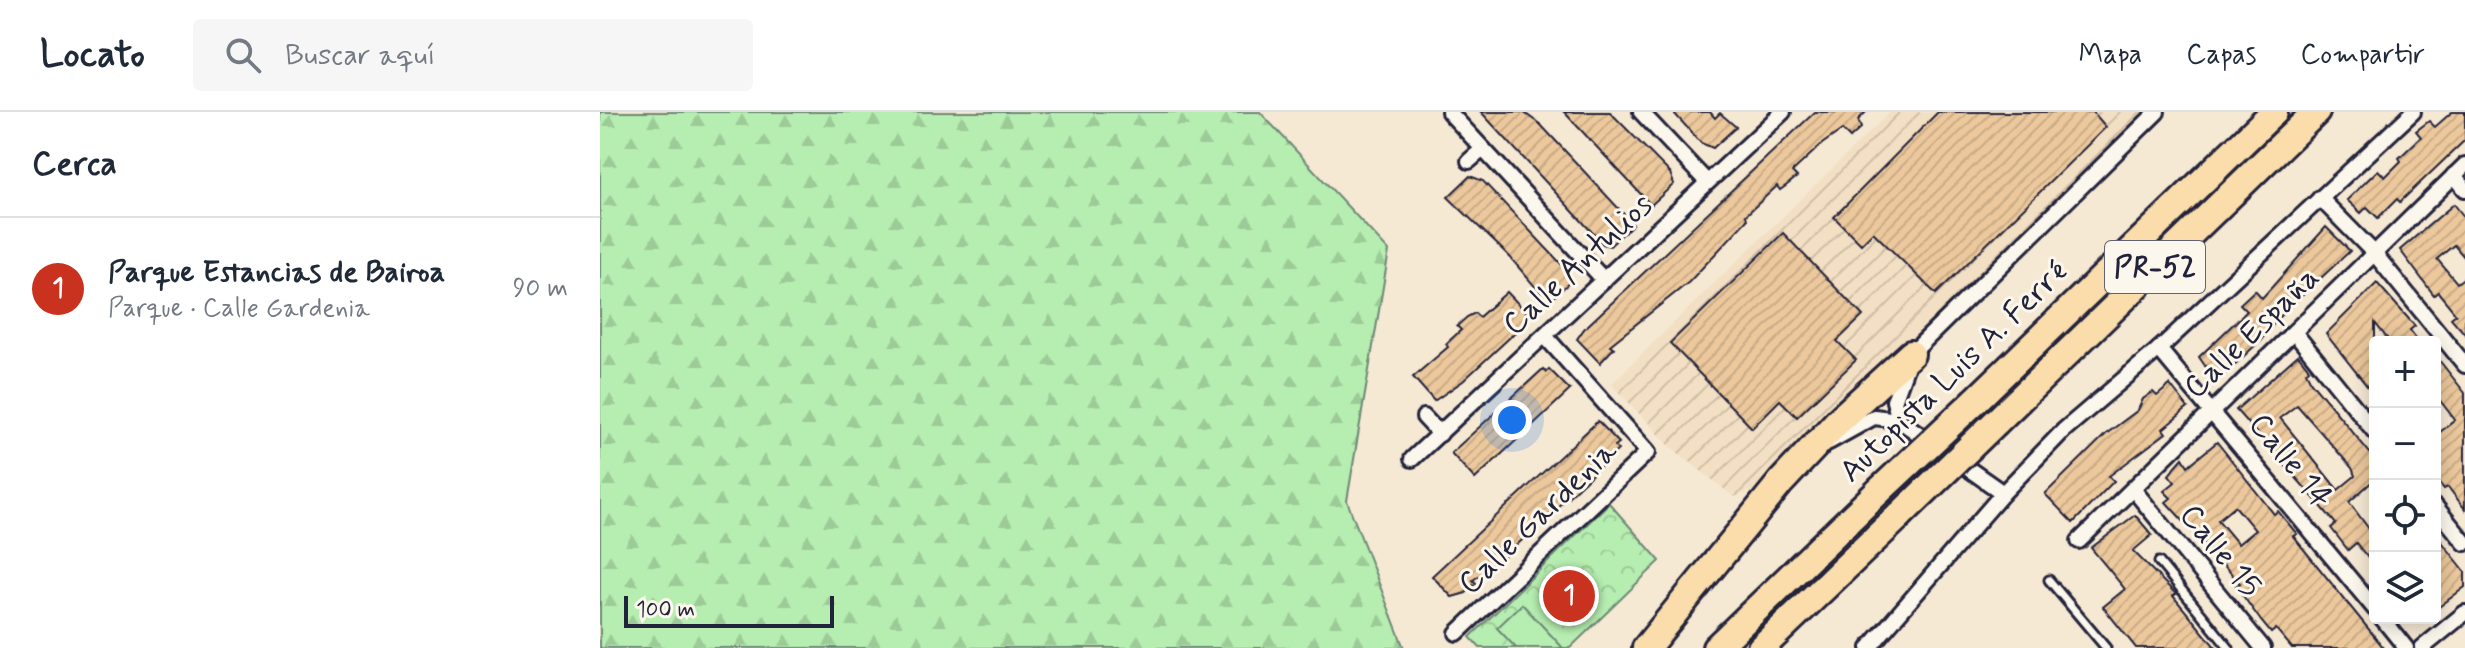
<!DOCTYPE html>
<html lang="es">
<meta charset="utf-8">
<style>
body{margin:0;font-family:Mynerve,sans-serif;background:#f6f6f7;color:#1f2937}
.controls{position:absolute;right:24px;bottom:24px;display:grid;overflow:hidden;border-radius:8px;box-shadow:0 4px 20px #0003}
.controls button{width:72px;height:72px;display:grid;place-items:center;padding:0;border:0;border-bottom:2px solid #e0e1e3;background:#fff;color:#1f2937;font:40px sans-serif}
.scale{position:absolute;left:24px;bottom:20px;width:210px;box-sizing:border-box;padding-left:8px;border:4px solid #22223b;border-top:0;font-size:22px;line-height:28px;white-space:nowrap;color:#22223b;-webkit-text-stroke:6px #fbf7ec;paint-order:stroke}
.you{position:absolute;left:912px;top:308px;width:28px;height:28px;margin:-20px;border:6px solid #fff;border-radius:50%;background:#1a73e8;box-shadow:0 0 0 12px #1a73e833}
.badge{display:grid;place-items:center;width:52px;height:52px;border-radius:50%;background:#c8321e;color:#fff;font-size:26px;font-weight:700}
.pin{position:absolute;translate:-50% -50%;border:4px solid #fff;box-shadow:0 2px 8px #0006}
.list{margin:0;padding:0;list-style:none}
h2{display:flex;justify-content:space-between;align-items:center;height:104px;margin:0;padding:0 32px;font-size:34px}
h2 small{font-size:26px;font-weight:400;color:#747a83}
.list li{display:grid;grid-template-columns:52px 1fr auto;gap:24px;align-items:center;box-sizing:border-box;height:144px;padding:0 32px;border-top:2px solid #e0e1e3}
.list b{display:block;font-size:30px;white-space:nowrap}
.list p{margin:0;font-size:26px;white-space:nowrap;color:#747a83}
.list em{font-size:26px;font-style:normal;color:#747a83}
.icon{flex:none;width:44px;height:44px;fill:none;stroke:currentColor;stroke-width:2;stroke-linecap:round;stroke-linejoin:round}
.map{position:relative;flex:none;width:1865px;height:536px;overflow:hidden}
header{display:flex;align-items:center;gap:48px;box-sizing:border-box;height:112px;padding:0 40px;background:#fff;border-bottom:2px solid #e0e1e3}
header strong{font-size:38px}
nav{display:flex;gap:44px;margin-inline-start:auto;font-size:28px}
.search{width:560px;height:72px;background:#f6f6f7;display:flex;align-items:center;gap:20px;box-sizing:border-box;padding:0 28px;border-radius:8px;color:#747a83;font-size:30px}
main{display:flex}
aside{flex:1;background:#fff}
.map>svg:first-child{display:block}
.industrial{fill:url(#industrial-furrows)}
.forest{fill:url(#forest-firs);stroke:#6c8876;stroke-width:2}
.park{fill:url(#park-crowns);stroke:#6c8876;stroke-width:2}
.garden{fill:#b6edb0;stroke:#6c8876;stroke-width:2}
.building{fill:url(#building-hatch);stroke:#22223b;stroke-width:2;fill-rule:evenodd}
.lines{fill:none;stroke-linecap:round;stroke-linejoin:round}
.lane-casing{stroke:#22223b;stroke-width:13}
.street-casing{stroke:#22223b;stroke-width:20}
.highway-casing{stroke:#22223b;stroke-width:32}
.lane{stroke:#fbf7ec;stroke-width:7}
.street{stroke:#fbf7ec;stroke-width:14}
.highway{stroke:#faddab;stroke-width:26}
.highway-bridge-casing{stroke:#22223b;stroke-width:32;stroke-linecap:butt}
.highway-bridge{stroke:#faddab;stroke-width:26}
.labels{text-anchor:middle;dominant-baseline:central;stroke-width:6;stroke-linejoin:round;paint-order:stroke}
.shield{fill:#fbf7ec;stroke:#636270;stroke-width:2}
.shield-label{font-size:30px;font-weight:bold;fill:#22223b}
.street-label{font-size:32px;fill:#22223b;stroke:#fbf7ec}
</style>
<header>
<strong>Locato</strong>
<div class="search"><svg class="icon" aria-label="search" viewBox="0 0 24 24"><circle cx="10" cy="10" r="6"/><path d="M15 15l6 6"/></svg>Buscar aquí</div>
<nav><a>Mapa</a><a>Capas</a><a>Compartir</a></nav>
</header>
<main>
<aside>
<h2>Cerca<small></small></h2>
<ul class="list">
<li><span class="badge">1</span><div><b>Parque Estancias de Bairoa</b><p>Parque · Calle Gardenia</p></div><em>90 m</em></li>
</ul>
</aside>
<div class="map">
<svg width="1865" height="536" viewBox="0 0 1865 536">
<defs>
<pattern id="industrial-furrows" width="10" height="10" patternUnits="userSpaceOnUse" patternTransform="scale(2)"><rect width="10" height="10" fill="#f3dfc3"/><path d="M-1 1l2-2M0 10L10 0M9 11l2-2" fill="none" stroke="#d0bfa8"/></pattern>
<pattern id="forest-firs" width="22" height="20" patternUnits="userSpaceOnUse" patternTransform="scale(2)"><rect width="22" height="20" fill="#b6edb0"/><path d="M5 1l3.5 6h-7zM16 11l3.5 6h-7z" fill="#9ccb98"/></pattern>
<pattern id="park-crowns" width="20" height="18" patternUnits="userSpaceOnUse" patternTransform="scale(2)"><rect width="20" height="18" fill="#b6edb0"/><path d="M2 6a3 3 0 1 1 6 0M12 15a3 3 0 1 1 6 0" fill="none" stroke="#9ccb98"/></pattern>
<pattern id="building-hatch" width="6" height="6" patternUnits="userSpaceOnUse" patternTransform="scale(2)"><rect width="6" height="6" fill="#ecc89c"/><path d="M-1 1l2-2M0 6l6-6M5 7l2-2" fill="none" stroke="#caac87"/></pattern>
</defs>
<rect width="100%" height="100%" fill="#f6e9d4"/>
<filter id="ink" filterUnits="userSpaceOnUse"><feTurbulence type="fractalNoise" baseFrequency=".0125" numOctaves="2"/><feDisplacementMap in="SourceGraphic" scale="16" xChannelSelector="R" yChannelSelector="G"/><feConvolveMatrix kernelMatrix="1 2 1 2 8 2 1 2 1" color-interpolation-filters="sRGB"/></filter>
<g filter="url(#ink)">
<!-- industrial -->
<path class="industrial" d="M1290 0H1561L1171 372 1134 385 1072 336 1011 272Z"/>
<!-- forest -->
<path class="forest" d="M0 0H660L789 139 747 389 804 536H0Z"/>
<!-- park -->
<path class="park" d="M1009 391 1060 449 970 536H880L870 525Z"/>
<!-- garden -->
<path class="garden" d="M922 492 963 536H916L897 516Z"/>
<!-- building -->
<g class="building">
<path d="M881 0H923L941 13 1033 112 1010 134 1003 132Z"/>
<path d="M964 0H1010L1070 61 1074 72 1051 93Z"/>
<path d="M1073 0H1110L1115 6 1120 1 1136 15 1113 36 1101 31Z"/>
<path d="M1215 0H1266L1258 8 1261 16 1250 26 1242 18 1222 32 1192 60 1197 65 1187 73 1180 78 1177 74 1146 103 1147 108 1089 170 1010 233 1014 236 1000 251 977 227 984 217Z"/>
<path d="M1338 0H1493L1506 15 1336 182 1273 120 1261 132 1234 105Z"/>
<path d="M1852 0H1865V28L1800 90 1797 87 1778 106 1767 95 1761 101 1747 88 1778 58 1785 65 1801 49 1799 46 1821 25 1816 19 1829 9 1835 15Z"/>
<path d="M870 64 883 69 966 157 971 169 948 190 909 144 848 85Z"/>
<path d="M1854 92 1865 106V146L1854 133 1837 147 1857 171 1865 165V222L1851 206 1856 202 1838 180 1834 183 1800 138Z"/>
<path d="M1726 115 1750 139 1680 204 1661 228 1616 270 1599 245 1647 199 1640 192 1655 178 1662 186Z"/>
<path d="M1183 121 1263 204 1237 229 1256 248 1197 305 1180 288 1152 316 1070 231Z"/>
<path d="M1777 171 1815 214 1810 218 1819 230H1790L1775 211V284L1726 222Z"/>
<path d="M907 180 929 203 922 214 863 269 834 289 813 265 848 235 846 232 861 218 857 214 867 205 875 201 879 205Z"/>
<path d="M1698 243 1709 257 1706 260 1711 270 1775 347V367L1749 390 1775 425V455L1756 431 1748 438 1731 416 1736 412 1721 394 1636 298ZM1697 293 1752 356 1755 364 1738 378 1680 306Z"/>
<path d="M1835 243 1865 281V397L1848 375 1844 377 1835 366V324L1855 308 1835 282Z"/>
<path d="M943 257 946 260 949 257 970 278 875 367 851 341Z"/>
<path d="M1570 273 1588 296 1563 317 1566 321 1509 364 1514 369 1473 411 1445 382 1506 322 1538 298 1543 287 1553 280 1557 284Z"/>
<path d="M998 309 1019 331 1015 334 1018 338 903 446 873 468 876 471 866 481 852 485 832 464Z"/>
<path d="M1617 330 1674 402 1678 399 1697 422 1693 424 1784 536H1692L1676 517 1671 521 1661 509 1636 474 1640 471 1566 390 1571 386 1564 379 1575 370 1569 363 1576 354 1583 346 1588 354ZM1635 394 1655 418 1638 432 1618 408Z"/>
<path d="M1535 403 1552 423 1533 439 1576 482 1573 484 1616 536H1536L1503 495 1525 477 1491 436Z"/>
<path d="M1835 421 1865 459V475L1835 498Z"/>
</g>
<g class="lines">
<defs>
<g id="lane">
<path d="M1559 450 1629 536"/>
<path d="M1449 468 1506 536"/>
</g>
<g id="street">
<path d="M849 0 1004 168"/>
<path d="M1041 0 1107 70"/>
<path d="M869 49 883 37"/>
<path d="M1854 63 1865 77"/>
<path d="M1720 86 1774 141 1865 253"/>
<path d="M1694 220 1775 320"/>
<path d="M1559 237 1775 497"/>
<path d="M824 305 840 322"/>
<path d="M1299 308 1294 289 1311 242 1557 0"/>
<path d="M1229 330 1274 305 1299 308 1403 381"/>
<path d="M812 347 1183 0"/>
<path d="M1533 377 1663 536"/>
<path d="M1835 394 1865 431"/>
<path d="M1479 429 1865 53"/>
<path d="M1782 506 1806 536"/>
<path d="M857 521 1048 340 945 224"/>
<path d="M1269 536 1403 381 1464 318 1559 237 1813 0"/>
<path d="M1822 536 1865 501"/>
</g>
<g id="highway">
<path d="M1375 289 1674 0"/>
<path d="M1396 310 1716 0"/>
<path d="M1046 536 1181 370 1240 307 1311 242"/>
<path d="M1116 536 1279 379"/>
<path d="M1161 536 1301 402"/>
</g>
</defs>
<!-- lane casing -->
<use href="#lane" class="lane-casing"/>
<!-- street casing -->
<use href="#street" class="street-casing"/>
<!-- highway casing -->
<use href="#highway" class="highway-casing"/>
<!-- lane -->
<use href="#lane" class="lane"/>
<!-- street -->
<use href="#street" class="street"/>
<!-- highway -->
<use href="#highway" class="highway"/>
<defs>
<g id="highway-bridge">
<path d="M1279 379 1375 289"/>
<path d="M1301 402 1396 310"/>
</g>
</defs>
<!-- highway-bridge casing -->
<use href="#highway-bridge" class="highway-bridge-casing"/>
<!-- highway-bridge -->
<use href="#highway-bridge" class="highway-bridge"/>
</g>
</g>
<g class="labels">
<!-- shield labels -->
<rect class="shield" x="1505" y="129" width="100" height="52" rx="6"/>
<g class="shield-label">
<text x="1555" y="155">PR-52</text>
</g>
<!-- street labels -->
<g class="street-label">
<text transform="translate(978 153) rotate(-43)">Calle Antulios</text>
<text transform="translate(1652 221) rotate(-44)">Calle España</text>
<text transform="translate(1354 260) rotate(-44)">Autopista Luis A. Ferré</text>
<text transform="translate(1690 349) rotate(51)">Calle 14</text>
<text transform="translate(938 406) rotate(-44)">Calle Gardenia</text>
<text transform="translate(1620 439) rotate(51)">Calle 15</text>
</g>
</g>
</svg>
<div class="controls">
<button>+</button>
<button>−</button>
<button><svg class="icon" aria-label="locate" viewBox="0 0 24 24"><circle cx="12" cy="12" r="6"/><path d="M12 2v4M12 18v4M2 12h4M18 12h4"/></svg></button>
<button><svg class="icon" aria-label="layers" viewBox="0 0 24 24"><path d="M12 4l9 5-9 5-9-5zM3 14l9 5 9-5"/></svg></button>
</div>
<div class="scale">100 m</div>
<div class="you"></div>
<div class="pin badge" style="left:969px;top:484px">1</div>
</div>
</main>
